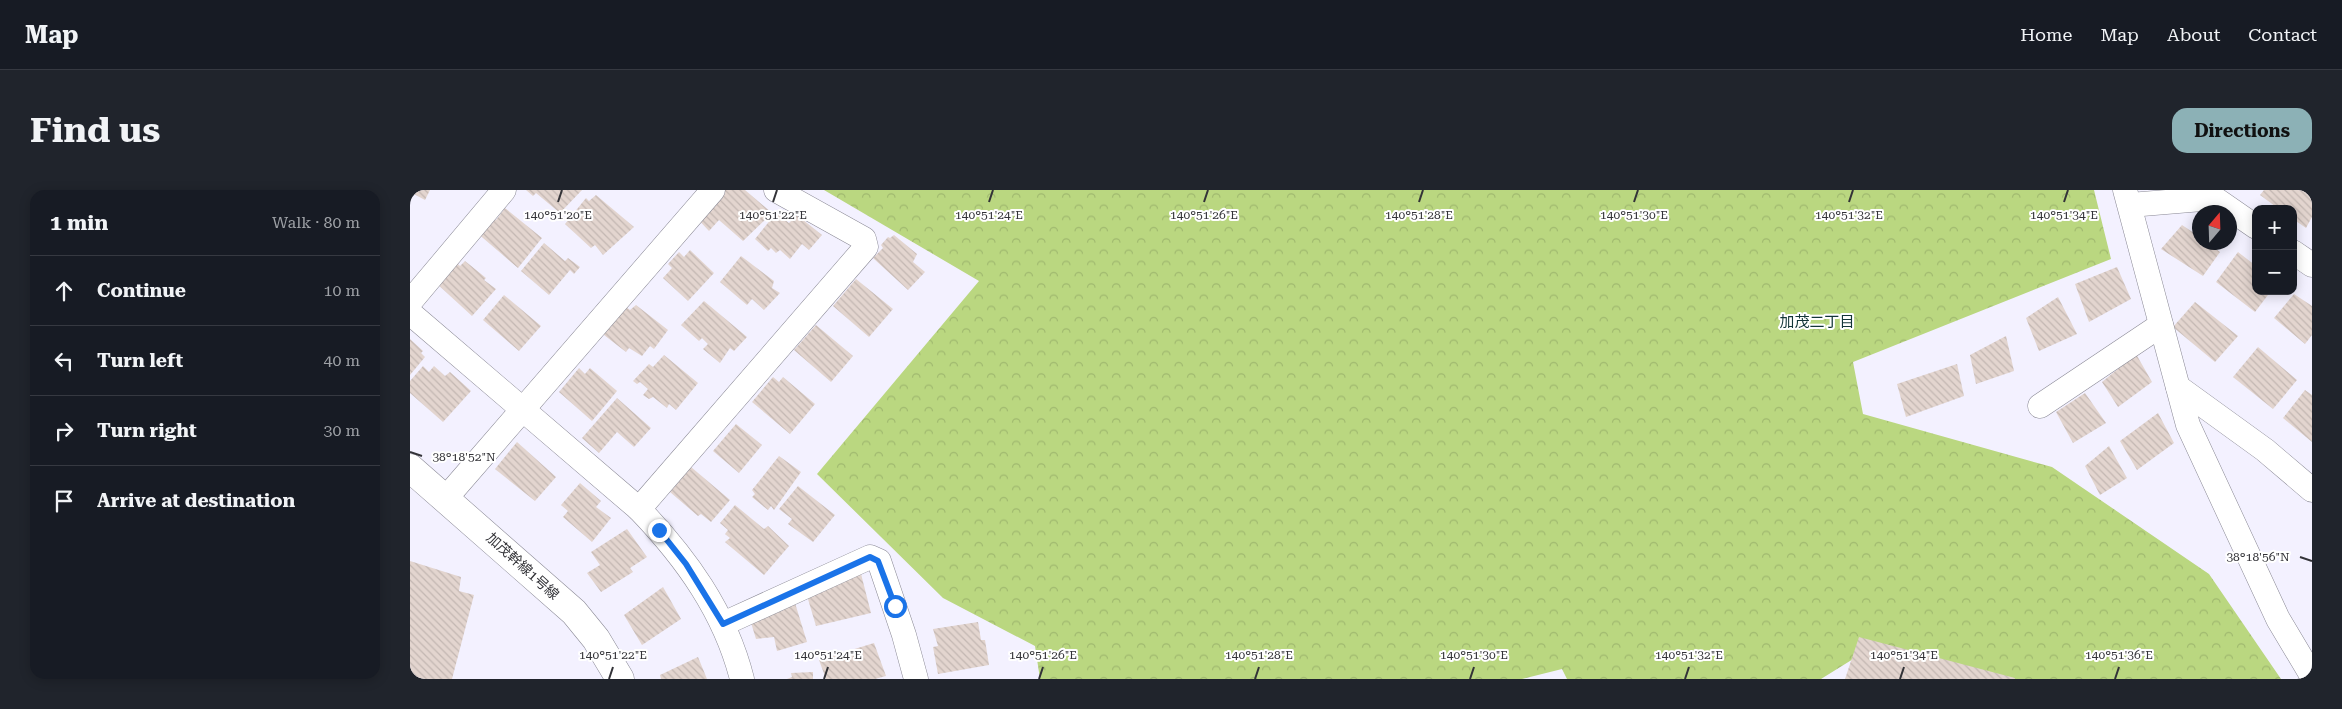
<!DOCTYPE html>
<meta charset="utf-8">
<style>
body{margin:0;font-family:"Roboto Serif","Noto Sans JP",serif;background:#20242c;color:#f1f3f6}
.controls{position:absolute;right:15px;top:15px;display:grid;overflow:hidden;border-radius:10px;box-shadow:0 2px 12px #0003}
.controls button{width:45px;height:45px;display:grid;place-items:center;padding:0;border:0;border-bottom:1px solid #363941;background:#171b24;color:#f1f3f6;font:25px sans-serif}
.compass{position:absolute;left:1782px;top:15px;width:45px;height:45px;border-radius:50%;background:#171b24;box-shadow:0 2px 12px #0003;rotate:19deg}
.stop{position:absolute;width:15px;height:15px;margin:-11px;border:4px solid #1a73e8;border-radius:50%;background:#fff}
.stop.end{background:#1a73e8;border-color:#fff;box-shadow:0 1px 5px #0008}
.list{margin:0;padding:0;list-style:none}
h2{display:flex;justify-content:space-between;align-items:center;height:65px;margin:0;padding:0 20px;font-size:21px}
h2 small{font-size:16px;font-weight:400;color:#9ea1a6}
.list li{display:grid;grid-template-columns:32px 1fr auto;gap:15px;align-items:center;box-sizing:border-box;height:70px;padding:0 20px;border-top:1px solid #363941}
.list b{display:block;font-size:19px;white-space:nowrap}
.list em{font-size:16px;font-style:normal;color:#9ea1a6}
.icon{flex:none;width:28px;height:28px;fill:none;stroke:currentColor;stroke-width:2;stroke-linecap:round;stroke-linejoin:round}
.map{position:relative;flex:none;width:1902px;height:489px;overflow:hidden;border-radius:15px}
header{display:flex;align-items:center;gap:30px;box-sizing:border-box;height:70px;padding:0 25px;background:#171b24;border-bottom:1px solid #363941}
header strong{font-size:24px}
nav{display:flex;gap:28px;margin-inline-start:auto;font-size:18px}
.intro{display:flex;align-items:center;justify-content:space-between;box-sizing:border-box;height:120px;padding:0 30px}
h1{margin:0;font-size:35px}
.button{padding:12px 22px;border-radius:15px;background:#8cb1b6;color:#111;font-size:18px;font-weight:700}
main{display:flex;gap:30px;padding:0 30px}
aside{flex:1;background:#171b24;border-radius:15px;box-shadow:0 2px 12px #0003}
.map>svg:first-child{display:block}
.forest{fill:url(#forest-crowns)}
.building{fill:url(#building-back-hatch)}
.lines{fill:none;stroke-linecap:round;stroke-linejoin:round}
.minor-casing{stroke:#8a8995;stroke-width:25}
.tertiary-casing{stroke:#8a8995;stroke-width:29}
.minor{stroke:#fff;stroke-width:24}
.tertiary{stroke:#fff;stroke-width:28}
.route{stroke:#1a73e8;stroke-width:6}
.ticks{fill:none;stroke:#333338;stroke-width:2}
.labels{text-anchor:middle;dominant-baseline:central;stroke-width:4;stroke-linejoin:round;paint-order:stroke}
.street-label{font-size:14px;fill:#333338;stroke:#fff}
.neighbourhood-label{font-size:15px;fill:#133538;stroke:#fff}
.ticks-label{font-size:12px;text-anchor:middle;fill:#333338;stroke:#fff;stroke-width:4;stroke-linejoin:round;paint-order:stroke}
</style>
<header>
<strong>Map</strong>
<nav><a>Home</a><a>Map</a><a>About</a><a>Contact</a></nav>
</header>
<div class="intro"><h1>Find us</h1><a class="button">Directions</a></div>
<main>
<aside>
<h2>1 min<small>Walk · 80 m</small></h2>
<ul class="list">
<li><svg class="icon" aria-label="ahead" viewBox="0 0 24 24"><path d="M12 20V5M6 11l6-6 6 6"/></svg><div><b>Continue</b></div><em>10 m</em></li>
<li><svg class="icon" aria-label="left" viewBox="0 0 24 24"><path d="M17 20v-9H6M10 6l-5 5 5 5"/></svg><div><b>Turn left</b></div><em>40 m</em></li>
<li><svg class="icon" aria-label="right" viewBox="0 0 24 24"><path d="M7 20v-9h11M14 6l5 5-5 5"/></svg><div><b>Turn right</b></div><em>30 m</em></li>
<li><svg class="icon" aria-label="arrive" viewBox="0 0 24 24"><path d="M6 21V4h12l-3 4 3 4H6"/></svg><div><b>Arrive at destination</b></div></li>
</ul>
</aside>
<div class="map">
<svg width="1902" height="489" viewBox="0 0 1902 489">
<defs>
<pattern id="forest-crowns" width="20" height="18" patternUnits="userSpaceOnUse" patternTransform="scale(1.25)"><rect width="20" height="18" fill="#bad780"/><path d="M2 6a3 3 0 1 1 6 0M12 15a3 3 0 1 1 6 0" fill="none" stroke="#a0b96f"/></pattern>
<pattern id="building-back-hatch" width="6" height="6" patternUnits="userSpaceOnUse" patternTransform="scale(1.25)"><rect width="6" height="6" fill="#e3d5cf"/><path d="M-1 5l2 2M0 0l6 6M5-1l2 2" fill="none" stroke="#c3b7b2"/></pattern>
</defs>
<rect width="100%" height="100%" fill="#f3f1ff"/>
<!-- forest -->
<path class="forest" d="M414 0H1684L1701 69 1443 172 1453 224 1642 277 1799 384 1871 489H1544L1456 461 1411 489H1157L1152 479 1112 489H630L625 456 533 408 407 284 569 91Z"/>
<!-- building -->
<g class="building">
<path d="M0 0H20L15 10 0 2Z"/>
<path d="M116 0H172L150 23 126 3 123 6Z"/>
<path d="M306 0H335L362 23 333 51 309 30 299 41 283 24Z"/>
<path d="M1854 0H1902V27L1896 38 1883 29V19H1869L1850 5Z"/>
<path d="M186 5 224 37 193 65 185 55 181 58 155 34 176 8 179 11Z"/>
<path d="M95 18 132 48 108 78 66 42 80 25 86 30Z"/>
<path d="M366 23 379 33 387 25 412 45 399 60 392 54 380 69 370 60 366 63 361 58 358 61 345 49Z"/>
<path d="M1772 35 1790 47V52H1797L1810 62 1793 86 1751 59Z"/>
<path d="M484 45 507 64 503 72 515 82 498 100 463 68 473 58 471 55 478 47 480 48Z"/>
<path d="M134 53 155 71 158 68 170 77 164 84 160 80 139 105 111 81Z"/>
<path d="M280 60 304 83 278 111 253 88 262 78 258 74 269 62 274 67Z"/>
<path d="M1828 62 1846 76V101H1861L1845 122 1806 92Z"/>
<path d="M331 66 364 91 362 98 370 103 354 120 342 109 337 115 310 92Z"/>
<path d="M43 69 50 76 55 71 76 88 74 90 86 99 62 126 25 92Z"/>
<path d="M1707 77 1721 109 1679 132 1665 94Z"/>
<path d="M446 89 483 119 459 147 423 116Z"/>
<path d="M1884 104 1902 116V145L1895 154 1864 128Z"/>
<path d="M94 105 131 136 109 161 73 130Z"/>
<path d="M1648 107 1667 144 1629 161 1616 128Z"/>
<path d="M294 111 337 147 324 161 320 158 310 173 293 159 298 154 292 148 289 151 271 135Z"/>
<path d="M1785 112 1828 146 1805 172 1763 137Z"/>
<path d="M211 113 220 120 226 115 258 140 244 159 240 156 232 166 219 158 216 162 185 138Z"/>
<path d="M406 135 443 166 421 192 384 160Z"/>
<path d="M1596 146 1604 181 1566 194 1560 165Z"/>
<path d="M0 149 13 161 11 163 15 167 0 185Z"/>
<path d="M1848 157 1887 190 1863 219 1823 187Z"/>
<path d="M1726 164 1742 192 1708 217 1692 192Z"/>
<path d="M254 165 288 193 266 220 259 214 257 218 243 207 239 209 233 205 238 199 230 192 227 194 223 191 239 174 243 177Z"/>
<path d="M1547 174 1554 206 1496 227 1487 194Z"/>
<path d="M13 176 19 182 24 176 35 186 40 182 61 201 33 232 0 203V191Z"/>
<path d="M169 178 175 184 180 178 207 201 182 231 149 202Z"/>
<path d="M363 187 369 192 373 187 405 214 380 244 342 212Z"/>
<path d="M1895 200 1902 205V252L1873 228Z"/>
<path d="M1675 203 1696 233 1663 253 1646 222Z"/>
<path d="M207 208 241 238 224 257 207 242 189 263 172 248Z"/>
<path d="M1748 223 1764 253 1727 280 1710 251Z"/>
<path d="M326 234 352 255 329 283 303 261Z"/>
<path d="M107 252 146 287 125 311 85 279Z"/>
<path d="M1699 256 1717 288 1690 305 1675 276Z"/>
<path d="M369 266 391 282 364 320 361 316 358 320 342 307 345 304 342 300Z"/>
<path d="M281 277 320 310 301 332 291 324 288 326 260 302Z"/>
<path d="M170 293 191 311 186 317 201 328 182 352 153 327 158 321 151 315Z"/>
<path d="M388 296 425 325 403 352 378 334 382 329 369 319Z"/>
<path d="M325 315 354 339 358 336 379 356 354 385 315 352 320 348 315 344 318 340 310 333Z"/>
<path d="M217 339 237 367 220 378 223 382 191 402 177 383 190 375 181 362Z"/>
<path d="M0 371 51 387 49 401 64 405 42 489H0Z"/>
<path d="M450 380 461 423 406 436 395 399Z"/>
<path d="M253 397 271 429 232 455 214 425Z"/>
<path d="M385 413 397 452 367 461 364 447 346 449 339 426Z"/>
<path d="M568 432 571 450H575L579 475 528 484 523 457 528 456 523 439Z"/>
<path d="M1449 447 1605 488V489H1435Z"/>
<path d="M464 453 476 486 465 489H416L409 470Z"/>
<path d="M288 467 297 489H251L250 485Z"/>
<path d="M403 482V489H377L382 487 381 483Z"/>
</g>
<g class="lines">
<defs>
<g id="minor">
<path d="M1715 0 1778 235 1868 429 1902 486"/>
<path d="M1720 15 1804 8 1846 37"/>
<path d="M1883 62 1902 75"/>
<path d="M0 112 94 0"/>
<path d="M0 123 229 319C276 368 315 422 332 489"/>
<path d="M1768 197 1855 260 1902 300"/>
<path d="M1630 216 1751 135"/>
<path d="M36 308 303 0"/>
<path d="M229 319 456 57 454 49 366 0"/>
<path d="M313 434 460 367 469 371 494 445 506 489"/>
</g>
<path id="tertiary" d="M0 278 164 422 186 449 210 489"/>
</defs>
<!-- minor casing -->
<use href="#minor" class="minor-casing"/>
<!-- tertiary casing -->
<use href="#tertiary" class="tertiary-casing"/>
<!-- minor -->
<use href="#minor" class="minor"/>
<!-- tertiary -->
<use href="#tertiary" class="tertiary"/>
</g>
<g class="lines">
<!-- route -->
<path class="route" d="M249 340 276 374 313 434 460 367 468 371 485 416"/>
</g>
<!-- ticks -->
<path class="ticks" d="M148 12 152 0M363 12 367 0M579 12 583 0M794 12 798 0M1009 12 1013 0M1224 12 1228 0M1439 12 1443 0M1654 12 1658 0M0 262 12 266M1890 367 1902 371M199 489 203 477M414 489 418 477M629 489 633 477M845 489 849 477M1060 489 1064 477M1275 489 1279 477M1490 489 1494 477M1705 489 1709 477"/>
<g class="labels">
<!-- street labels -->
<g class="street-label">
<text transform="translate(113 376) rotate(42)">加茂幹線1号線</text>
</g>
<!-- neighbourhood labels -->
<g class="neighbourhood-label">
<text x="1407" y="132">加茂二丁目</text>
</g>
</g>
<g class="ticks-label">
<text x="148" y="29">140°51'20"E</text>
<text x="363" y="29">140°51'22"E</text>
<text x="579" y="29">140°51'24"E</text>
<text x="794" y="29">140°51'26"E</text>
<text x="1009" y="29">140°51'28"E</text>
<text x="1224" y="29">140°51'30"E</text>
<text x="1439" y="29">140°51'32"E</text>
<text x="1654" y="29">140°51'34"E</text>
<text x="54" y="271">38°18'52"N</text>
<text x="1848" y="371">38°18'56"N</text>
<text x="203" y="469">140°51'22"E</text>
<text x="418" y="469">140°51'24"E</text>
<text x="633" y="469">140°51'26"E</text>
<text x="849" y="469">140°51'28"E</text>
<text x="1064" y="469">140°51'30"E</text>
<text x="1279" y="469">140°51'32"E</text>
<text x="1494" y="469">140°51'34"E</text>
<text x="1709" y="469">140°51'36"E</text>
</g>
</svg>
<div class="controls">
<button>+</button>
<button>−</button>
</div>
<svg class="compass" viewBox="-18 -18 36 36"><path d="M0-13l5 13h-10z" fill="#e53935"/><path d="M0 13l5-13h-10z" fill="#9ea1a6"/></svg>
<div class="stop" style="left:485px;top:416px"></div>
<div class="stop end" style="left:249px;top:340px"></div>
</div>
</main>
